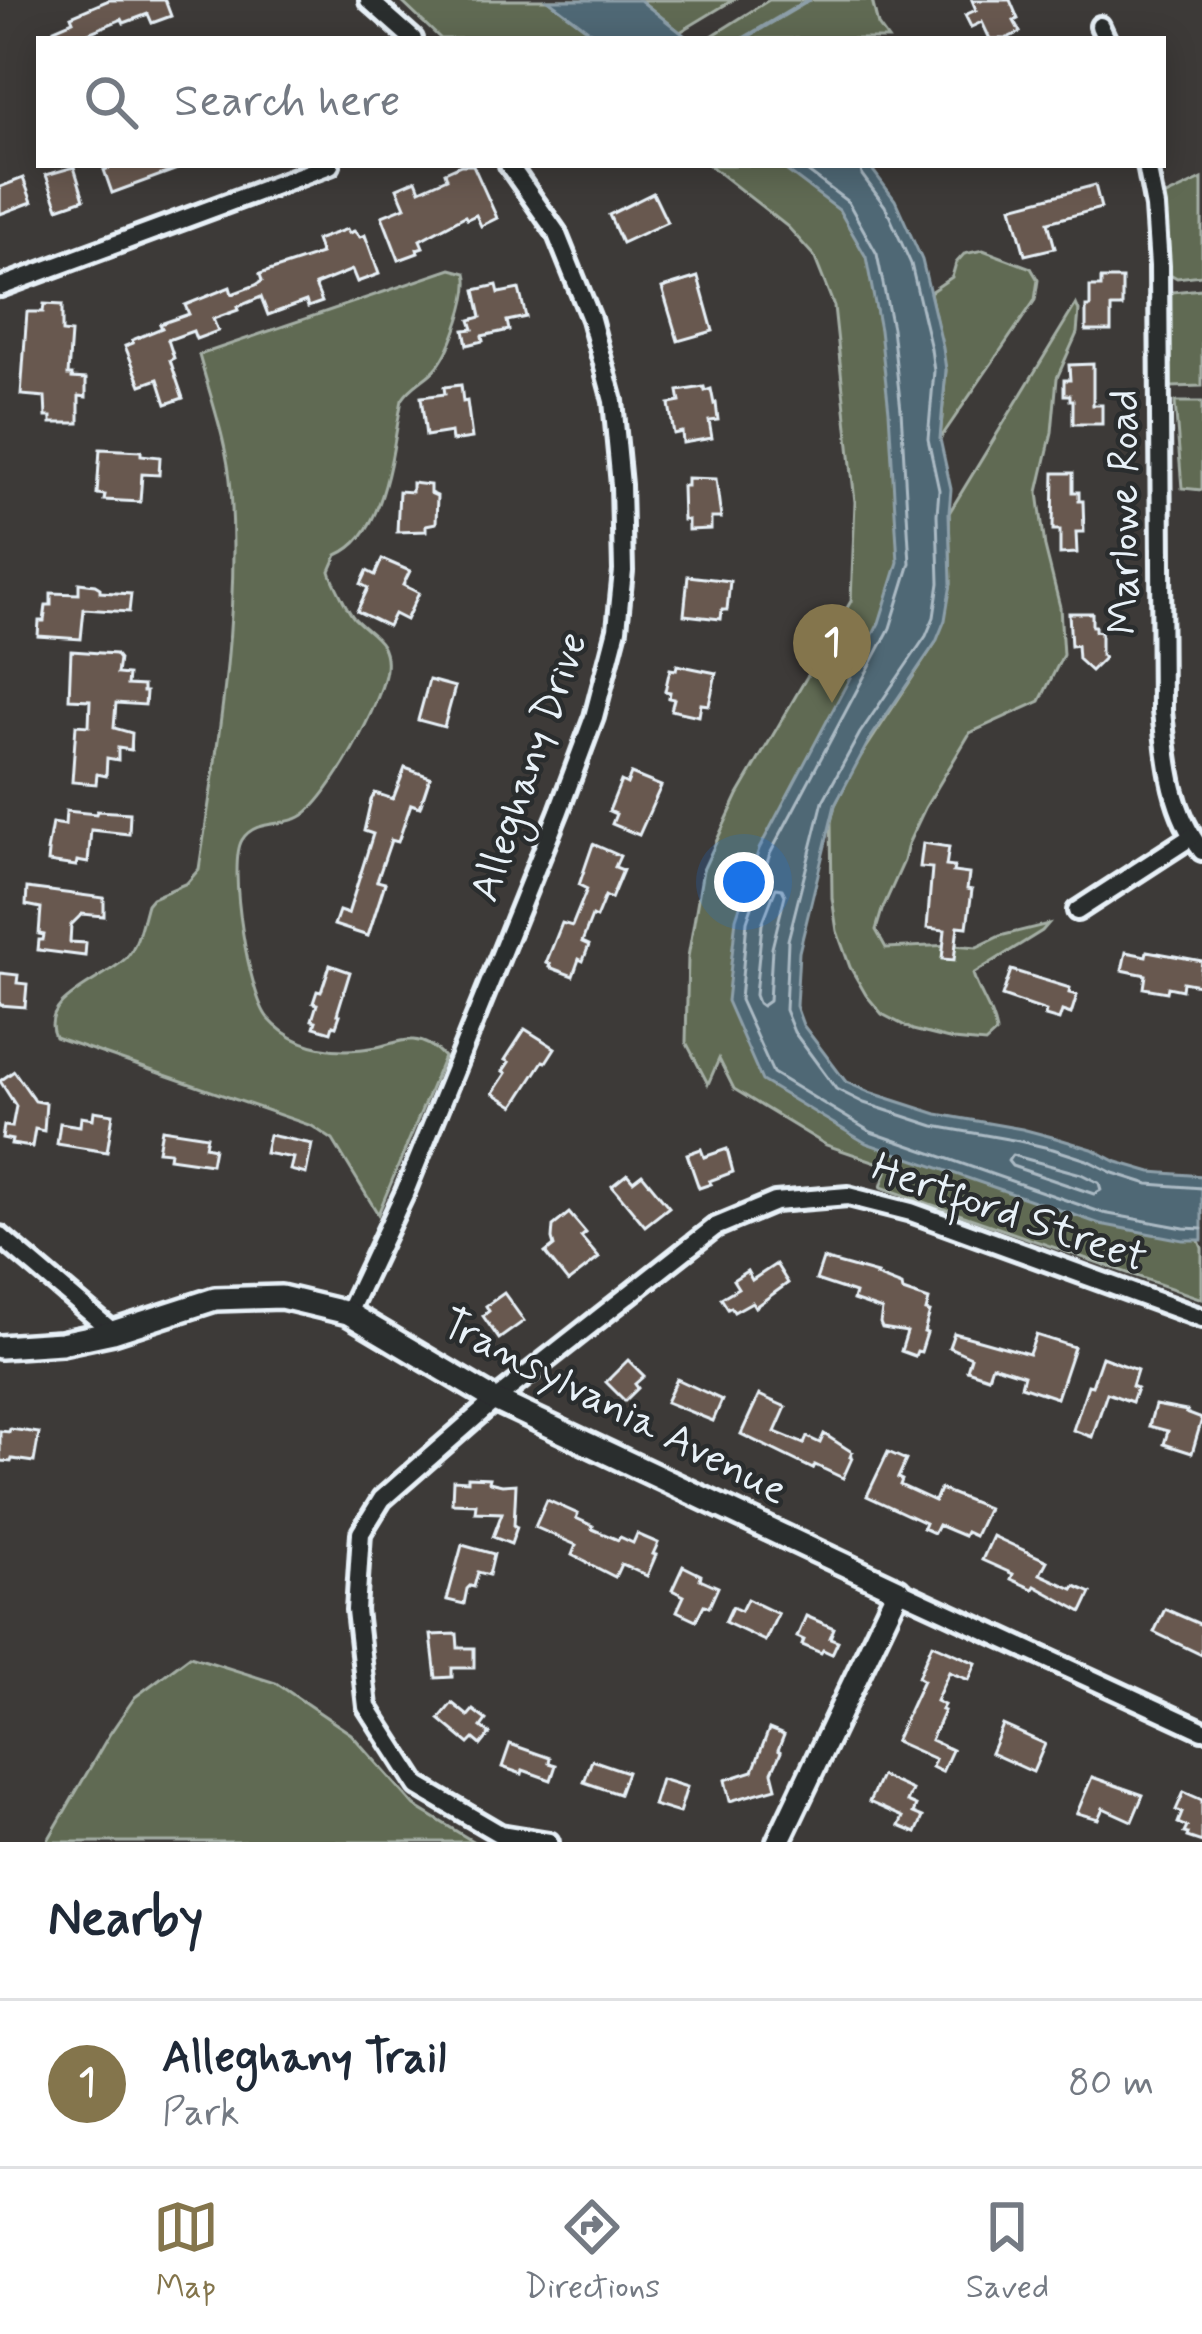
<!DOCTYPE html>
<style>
body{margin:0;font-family:Mynerve,sans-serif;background:#f2f2f3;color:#1f2937}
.you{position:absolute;left:744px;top:882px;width:42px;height:42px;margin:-30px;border:9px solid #fff;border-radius:50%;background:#1a73e8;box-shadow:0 0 0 18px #1a73e833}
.badge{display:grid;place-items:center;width:78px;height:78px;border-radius:50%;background:#84754c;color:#fff;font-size:39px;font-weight:700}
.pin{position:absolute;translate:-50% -99px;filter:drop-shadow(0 3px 6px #0008)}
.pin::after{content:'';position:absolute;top:63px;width:42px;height:36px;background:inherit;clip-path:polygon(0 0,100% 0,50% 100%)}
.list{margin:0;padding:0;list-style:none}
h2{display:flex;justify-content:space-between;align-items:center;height:156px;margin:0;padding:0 48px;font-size:51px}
h2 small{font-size:39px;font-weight:400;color:#747a83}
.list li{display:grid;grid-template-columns:78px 1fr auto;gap:36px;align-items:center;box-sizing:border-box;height:168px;padding:0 48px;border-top:3px solid #e0e1e3}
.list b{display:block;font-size:45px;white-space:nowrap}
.list p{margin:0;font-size:39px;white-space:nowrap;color:#747a83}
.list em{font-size:39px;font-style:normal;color:#747a83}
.icon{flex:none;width:66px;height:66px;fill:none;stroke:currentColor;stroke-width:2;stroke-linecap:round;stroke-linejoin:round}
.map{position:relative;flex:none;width:1202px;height:1842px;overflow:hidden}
.search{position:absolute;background:#fff;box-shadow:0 6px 30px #0003;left:36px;right:36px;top:36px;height:132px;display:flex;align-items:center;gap:30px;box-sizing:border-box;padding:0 42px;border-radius:0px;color:#747a83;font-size:45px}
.sheet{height:324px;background:#fff}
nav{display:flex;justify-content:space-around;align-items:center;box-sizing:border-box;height:168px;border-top:3px solid #e0e1e3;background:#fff;font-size:33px;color:#747a83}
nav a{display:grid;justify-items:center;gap:6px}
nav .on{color:#84754c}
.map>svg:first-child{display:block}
.green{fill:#616b52;stroke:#a4aea5;stroke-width:3}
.water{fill:#506875;stroke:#8d9fa9;stroke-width:3}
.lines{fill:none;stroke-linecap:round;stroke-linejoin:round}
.shore{stroke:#abbac4;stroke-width:3}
.stream{stroke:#8d9fa9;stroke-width:4.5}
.building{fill:#68594f;stroke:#e8f1f8;stroke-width:3}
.minor-casing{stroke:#e8f1f8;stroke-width:26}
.tertiary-casing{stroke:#e8f1f8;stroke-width:30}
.minor{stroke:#2a2d2e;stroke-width:16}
.tertiary{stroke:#2a2d2e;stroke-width:21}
.labels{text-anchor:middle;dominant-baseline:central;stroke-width:9;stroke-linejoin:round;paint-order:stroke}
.street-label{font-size:42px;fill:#e8f1f8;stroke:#2a2d2e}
</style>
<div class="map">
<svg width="1202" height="1842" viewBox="0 0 1202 1842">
<rect width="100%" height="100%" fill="#3d3a38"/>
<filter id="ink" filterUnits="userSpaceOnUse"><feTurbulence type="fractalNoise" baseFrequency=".00833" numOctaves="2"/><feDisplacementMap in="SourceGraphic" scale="24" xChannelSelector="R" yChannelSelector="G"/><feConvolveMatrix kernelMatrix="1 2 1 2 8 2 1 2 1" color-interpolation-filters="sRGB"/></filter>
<g filter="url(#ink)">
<!-- green -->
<g class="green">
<path d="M400 0H588L654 39H441Z"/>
<path d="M640 0H733L680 32Z"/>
<path d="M769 0H872L878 25 888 39H707Z"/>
<path d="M709 165H820L855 192 923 504 806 827 776 1033 848 1103 1179 1193 1202 1248V1299L881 1187 888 1166 826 1145 734 1089 719 1059 708 1084 686 1042 688 957 703 870 738 795 851 601 855 502 834 306 814 256 788 227Z"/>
<path d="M1202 179V275L1177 278 1170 274 1164 197Z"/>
<path d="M983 250 1031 268 1038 280 1035 300 940 439 946 370 930 292 952 277 956 263 964 254Z"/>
<path d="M451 269 466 273C472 293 451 349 438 366 428 379 412 384 402 400 392 447 387 534 337 555L330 571C332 579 349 614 355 619 372 636 389 641 386 669 383 700 328 803 300 817 282 827 255 819 242 840 227 865 249 996 268 1018 296 1050 337 1054 377 1047 389 1045 400 1039 413 1040 426 1041 436 1048 444 1057L378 1214 333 1140 312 1126 55 1037C37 1000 105 980 126 958 138 945 142 921 147 904L152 898 187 883 199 869C218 744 240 617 231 490 228 445 211 399 199 355Z"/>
<path d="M1202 289V386L1171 387V292Z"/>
<path d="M1076 304 1079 311 1077 333 1057 378 1052 432 1038 492 1045 547 1060 607 1063 655 1040 701 970 733 925 808 908 844 904 861 882 910 876 930 886 948 953 945 977 947 1000 936 1048 924 1042 931 973 974C979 994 994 1013 996 1033L985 1043 953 1040 913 1030 882 1014 866 995 850 967 837 931 832 898 831 822 835 805 855 765 936 642 951 584 949 513Z"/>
<path d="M1175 402H1202V490L1182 488Z"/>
<path d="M190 1656 276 1683 351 1734 415 1806 474 1842H47L109 1735 135 1697Z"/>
</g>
<!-- water -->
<g class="water">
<path d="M548 0H640L689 39H600Z"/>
<path d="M779 165H869L895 200 922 260 943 348 946 370 940 439 951 489 949 513 951 584 945 620 936 642 870 739 835 805 799 952 796 1006 803 1025 846 1082 869 1092 937 1114 1022 1129 1056 1138 1092 1149 1117 1162 1151 1172 1202 1176V1240H1183L1100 1224 866 1143 762 1081 727 1001 736 918 759 849 879 623 898 562 889 411 880 330 866 257 839 210Z"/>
</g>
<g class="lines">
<!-- shore -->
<g class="shore">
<path d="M799 165 848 202 877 254 892 328 901 410 910 563 890 628 770 854 747 921 740 1000 773 1073 871 1132 1103 1213 1184 1228 1202 1229"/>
<path d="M860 165 862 175 885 206 911 264 931 349 934 371 928 439 939 490 937 514 939 583 934 617 926 636 860 733 823 801 788 940 785 1010 794 1032 836 1089 864 1103 934 1126 1019 1141 1053 1149 1087 1160 1113 1173 1148 1184 1202 1188"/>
<path d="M776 888 782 889 785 895 772 948 769 1001 762 1006 758 1003 755 995 762 924Z"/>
<path d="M1012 1155 1081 1174 1099 1183 1101 1190 1094 1194 1012 1166 1008 1161Z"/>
</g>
<!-- stream -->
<path class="stream" d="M743 39 809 0"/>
</g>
<!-- building -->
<g class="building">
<path d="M109 0H165L171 16 152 23 148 14 124 23 122 19 74 39H58L54 29 73 21 71 16Z"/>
<path d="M972 0H1010L1018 19 1014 21 1020 32 1005 39H990L982 22 971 27 965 15 976 10Z"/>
<path d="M118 165H183V167L112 193 104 170Z"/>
<path d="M461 165H473L497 218 481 226 476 215 467 219 465 216 420 240 423 247 417 249 418 253 399 260 382 216 405 207 397 188 416 180 420 190 447 178 445 172Z"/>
<path d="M74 167 84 199 58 208 46 175Z"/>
<path d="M23 178 32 202 0 214V187Z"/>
<path d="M1095 185 1101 208 1048 222 1055 248 1025 255 1012 207Z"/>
<path d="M653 193 667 222 622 243 609 215Z"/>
<path d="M347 229 349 233 354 231 360 237 365 235 379 274 357 282 352 270 315 285 322 302 308 307 306 301 268 315 261 297 237 307 238 310 213 319 218 331 196 339 193 331 168 340 174 358 170 360 183 398 166 404 158 379 141 385 125 346 133 343 132 340 162 328 160 324 189 314 185 305 230 287 232 294 256 285 262 281 260 274 321 254 316 240Z"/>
<path d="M698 277 713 331 678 341 662 288Z"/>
<path d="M1101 279H1122V307H1111V331H1086V307H1090V287H1101Z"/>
<path d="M497 285 499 293 519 289 526 317 507 321 509 330 482 336 483 341 467 345 464 330 473 329 470 320 481 317 475 290Z"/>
<path d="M44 304 62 305V332L71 333 68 375H72V378L86 379V397L79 396V423H51V417H46L45 397 21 395 27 312H43Z"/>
<path d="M1093 364V405H1102V424H1073V400H1070V395H1064V380H1070L1069 365Z"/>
<path d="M461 385 463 402 467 401 472 438 452 441 451 432 426 436 421 397 445 394 444 387Z"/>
<path d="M704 387 705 391 711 389 714 404 716 403 718 420 709 421 712 438 683 443 682 432 674 434 669 404 680 402 678 391Z"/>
<path d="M100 449 141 451V455L160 457 159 475 142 474 140 502 104 500 105 495 97 494Z"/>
<path d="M1054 473H1073V492H1079V501H1083L1084 532H1076L1077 553 1060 554V530H1053Z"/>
<path d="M687 478 716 479 721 518H711V529L688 530V520H683L682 486H687Z"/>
<path d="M412 483 430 485V493L437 496 436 523 426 525V531L397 532 399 491 412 492Z"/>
<path d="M382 559 410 571 403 585 419 593 406 620 394 614 388 626 357 611 368 588 361 584 367 571 375 575Z"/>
<path d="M688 576 730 581 727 610H722L721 619 684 615Z"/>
<path d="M79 583 95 585 100 588V592L131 594 129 612 84 609 81 639 38 636 39 621H44L46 605H51V593L79 594Z"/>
<path d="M1069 613H1092V626H1095V631L1101 632V655L1104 658 1091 671 1078 659 1077 645 1071 646Z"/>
<path d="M71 651 115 654 119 659 117 674 128 675 127 685 143 686V692H146L145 705 116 703 114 728 132 733 131 750 118 748V760L107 758 106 776 97 774 96 784 72 782 76 725 89 726 90 700 69 699Z"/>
<path d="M677 665 716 673 709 705 701 704 699 716 671 710 674 699 669 698 670 692 665 691 670 669 676 670Z"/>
<path d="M429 680 455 687 444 727 418 720Z"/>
<path d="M405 768 430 777 420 807 411 804 398 842 391 840 377 881 385 883 368 936 334 925 339 911 348 914 373 834 364 831 371 800 375 793 393 799Z"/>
<path d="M631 774 661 786 639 835 612 824 616 814 609 811 621 781 627 784Z"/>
<path d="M66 811 96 814 97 811 130 813 129 834 91 830 88 863 77 861 76 866 48 862 49 852 47 851 52 823 65 825Z"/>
<path d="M923 843 949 847 946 866 954 867 953 872 969 874 967 889 972 890 967 927 958 926 954 960 942 959 945 930 927 928 932 868 920 867Z"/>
<path d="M593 844 620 856 615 867 623 870 611 899 605 896 596 918 592 916 582 942 589 945 583 961 579 959 573 976 549 967 550 964 546 963 562 923 572 926 587 889 579 885Z"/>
<path d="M27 888 104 898V916L82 914 71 925 70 942 86 943 85 956 38 950 39 940H43L44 935 39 934 41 908 26 905Z"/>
<path d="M1147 951 1202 961 1199 985 1183 982 1182 990 1168 987 1167 992 1144 988 1146 975 1122 970 1126 952 1146 956Z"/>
<path d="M330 965 350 972 337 1014 340 1015 336 1026 333 1025 331 1032 314 1027 316 1021 312 1020 317 1004 313 1003 317 991 321 992Z"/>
<path d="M1011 970 1070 988 1069 993 1077 995 1071 1014 1062 1011 1059 1020 1045 1016 1046 1011 1002 996Z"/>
<path d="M0 973 18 975 17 983 27 984 25 1007 0 1005Z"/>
<path d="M525 1029 555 1048 546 1062 543 1061 514 1106 493 1093 506 1073 503 1071 509 1062 505 1060Z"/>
<path d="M14 1071 35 1101 46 1103 44 1131 35 1129 32 1147 11 1144 12 1140 2 1138 4 1126 12 1127 16 1106 0 1081Z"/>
<path d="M94 1111 113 1114 107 1152 57 1144 60 1123 80 1126 81 1117 93 1119Z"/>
<path d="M162 1129 207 1136 205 1146 214 1148 211 1164 169 1158 170 1152 158 1151Z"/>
<path d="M269 1135 312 1144 306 1174 290 1170 293 1158 265 1153Z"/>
<path d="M701 1149 704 1157 727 1149 733 1172 709 1181 711 1184 699 1188 687 1154Z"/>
<path d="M627 1174 633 1181 642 1174 669 1207 645 1226 612 1186Z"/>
<path d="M569 1213 586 1233 581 1237 599 1258 568 1282 545 1253 554 1246 552 1239 553 1226Z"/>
<path d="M823 1259 877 1274 876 1276 902 1286 903 1291 929 1300 926 1311 930 1312 924 1332 927 1333 921 1352 917 1351 915 1356 901 1351 907 1332 882 1328 880 1323 882 1310 853 1300 855 1293 816 1280Z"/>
<path d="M776 1264 788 1283 755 1307 752 1302 734 1312 731 1307 728 1309 721 1298 738 1288 733 1280 747 1271 752 1280Z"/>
<path d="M504 1293 524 1321 499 1339 483 1316 489 1311 486 1306Z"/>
<path d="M954 1333 1029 1354 1036 1335 1074 1347 1057 1398 1021 1386 1024 1375 992 1365 988 1377 967 1370 971 1357 949 1347Z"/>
<path d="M1102 1357 1137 1370 1132 1386 1137 1388 1132 1402 1107 1393 1092 1437 1073 1430 1088 1385 1092 1386Z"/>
<path d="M628 1360 644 1376 635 1384 638 1388 625 1401 606 1382Z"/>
<path d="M677 1379 722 1400 713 1421 666 1402Z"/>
<path d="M759 1395 786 1407 775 1432 804 1444 807 1437 820 1443 824 1434 852 1452 850 1457 852 1458 843 1478 815 1465 813 1469 741 1434Z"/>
<path d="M1155 1405 1187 1411 1186 1413 1202 1419 1192 1453 1164 1444 1168 1431 1149 1426Z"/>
<path d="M10 1429 39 1433 34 1462 12 1459 11 1462 0 1461V1431L9 1432Z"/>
<path d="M888 1452 906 1460 898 1478 902 1480 900 1485 935 1501 940 1489 988 1508 975 1536 966 1532 964 1536 938 1525 934 1533 923 1528 925 1523 867 1496Z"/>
<path d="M468 1477 490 1478 489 1482 502 1485 516 1484 514 1526 517 1527 511 1544 493 1537 502 1513 475 1512 476 1504 452 1503 453 1480 468 1481Z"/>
<path d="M547 1500 578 1514 576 1518 593 1526 592 1529 618 1540 620 1537 633 1543 637 1534 658 1543 653 1554 656 1555 647 1576 621 1564 615 1577 572 1555 576 1545 535 1527Z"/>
<path d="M993 1536 1047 1561 1040 1574 1073 1589 1075 1586 1091 1593 1082 1612 1035 1586 1033 1589 1011 1579 1013 1574 982 1560Z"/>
<path d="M462 1545 494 1554 489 1575 478 1572 474 1587 470 1586 467 1589 464 1604 447 1600Z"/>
<path d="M683 1566 701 1575 700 1579 718 1587 709 1607 704 1605 696 1620 677 1611 684 1596 672 1590Z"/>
<path d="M747 1599 778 1614 765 1641 725 1622 732 1607 741 1611Z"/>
<path d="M1165 1609 1202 1625V1655L1154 1632Z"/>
<path d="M806 1616 834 1628 830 1638 838 1641 832 1654 823 1650 821 1653 802 1645 804 1640 797 1637Z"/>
<path d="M457 1634 458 1648H474V1668H452V1677L436 1678 431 1635Z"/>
<path d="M932 1644 976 1663 969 1680 949 1672 936 1701 944 1705 941 1710 944 1711 931 1740 952 1750 942 1772 932 1767 935 1759 895 1741 923 1680 918 1677Z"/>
<path d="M452 1703 468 1716 473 1710 486 1720 481 1727 490 1734 481 1745 474 1739 469 1744 439 1719Z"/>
<path d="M1003 1725 1045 1744 1033 1772 991 1753Z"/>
<path d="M769 1729 784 1735 778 1750 781 1752 772 1772 776 1788 730 1801 725 1780 753 1771Z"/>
<path d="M510 1744 550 1758 549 1763 556 1765 551 1780 523 1770 522 1774 502 1767Z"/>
<path d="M592 1760 627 1772 619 1794 584 1782Z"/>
<path d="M881 1776 912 1790 907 1802 916 1806 913 1813 923 1817 916 1833 899 1826 903 1817 869 1802Z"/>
<path d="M1092 1777 1143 1795 1132 1821 1103 1808 1098 1819 1077 1813Z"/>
<path d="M661 1779 687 1787 679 1813 653 1805Z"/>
<path d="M1184 1792 1202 1800V1842L1187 1837 1188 1834 1184 1833 1187 1827 1178 1823 1182 1813 1176 1810Z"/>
</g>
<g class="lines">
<defs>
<g id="minor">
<path d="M369 0 413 39"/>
<path d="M1100 26 1106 39"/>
<path d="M1147 165 1155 207 1159 266 1162 711C1167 760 1170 810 1202 851"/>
<path d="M0 287 330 165"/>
<path d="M1077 911 1191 837"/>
<path d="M0 1236 113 1332"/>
<path d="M348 1313 405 1192 559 811 594 717 617 629 623 571 621 485 613 401 591 319 556 232 509 165"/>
<path d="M898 1590 1202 1730"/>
<path d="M549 1842 500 1834 418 1786 367 1707 356 1610 361 1533 382 1499 495 1400 715 1227 775 1202 848 1196 911 1212 1202 1318"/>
</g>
<path id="tertiary" d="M0 1347 61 1343 113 1332 215 1299 281 1297 348 1313 495 1400 898 1590 778 1842"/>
</defs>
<!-- minor casing -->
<use href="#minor" class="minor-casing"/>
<!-- tertiary casing -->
<use href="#tertiary" class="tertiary-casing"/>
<!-- minor -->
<use href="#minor" class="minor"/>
<!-- tertiary -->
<use href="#tertiary" class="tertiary"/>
</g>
</g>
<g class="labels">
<!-- street labels -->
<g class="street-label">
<text transform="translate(1125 512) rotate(-90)">Marlowe Road</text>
<text transform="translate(530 767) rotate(-71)">Alleghany Drive</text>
<text transform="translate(1009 1214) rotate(19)">Hertford Street</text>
<text transform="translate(614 1408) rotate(27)">Transylvania Avenue</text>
</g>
</g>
</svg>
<div class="you"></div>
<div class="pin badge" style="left:832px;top:703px">1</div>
<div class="search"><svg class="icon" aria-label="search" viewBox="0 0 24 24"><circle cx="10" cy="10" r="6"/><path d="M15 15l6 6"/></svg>Search here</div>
</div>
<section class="sheet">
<h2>Nearby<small></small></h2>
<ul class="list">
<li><span class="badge">1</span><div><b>Alleghany Trail</b><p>Park</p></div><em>80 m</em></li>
</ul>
</section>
<nav>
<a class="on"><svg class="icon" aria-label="map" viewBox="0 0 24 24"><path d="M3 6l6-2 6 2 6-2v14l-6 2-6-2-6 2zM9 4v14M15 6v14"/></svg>Map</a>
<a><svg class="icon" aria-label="directions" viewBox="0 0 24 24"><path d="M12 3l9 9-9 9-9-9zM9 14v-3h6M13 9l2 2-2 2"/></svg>Directions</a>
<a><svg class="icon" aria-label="saved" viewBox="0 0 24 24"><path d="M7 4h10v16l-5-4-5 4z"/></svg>Saved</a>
</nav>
